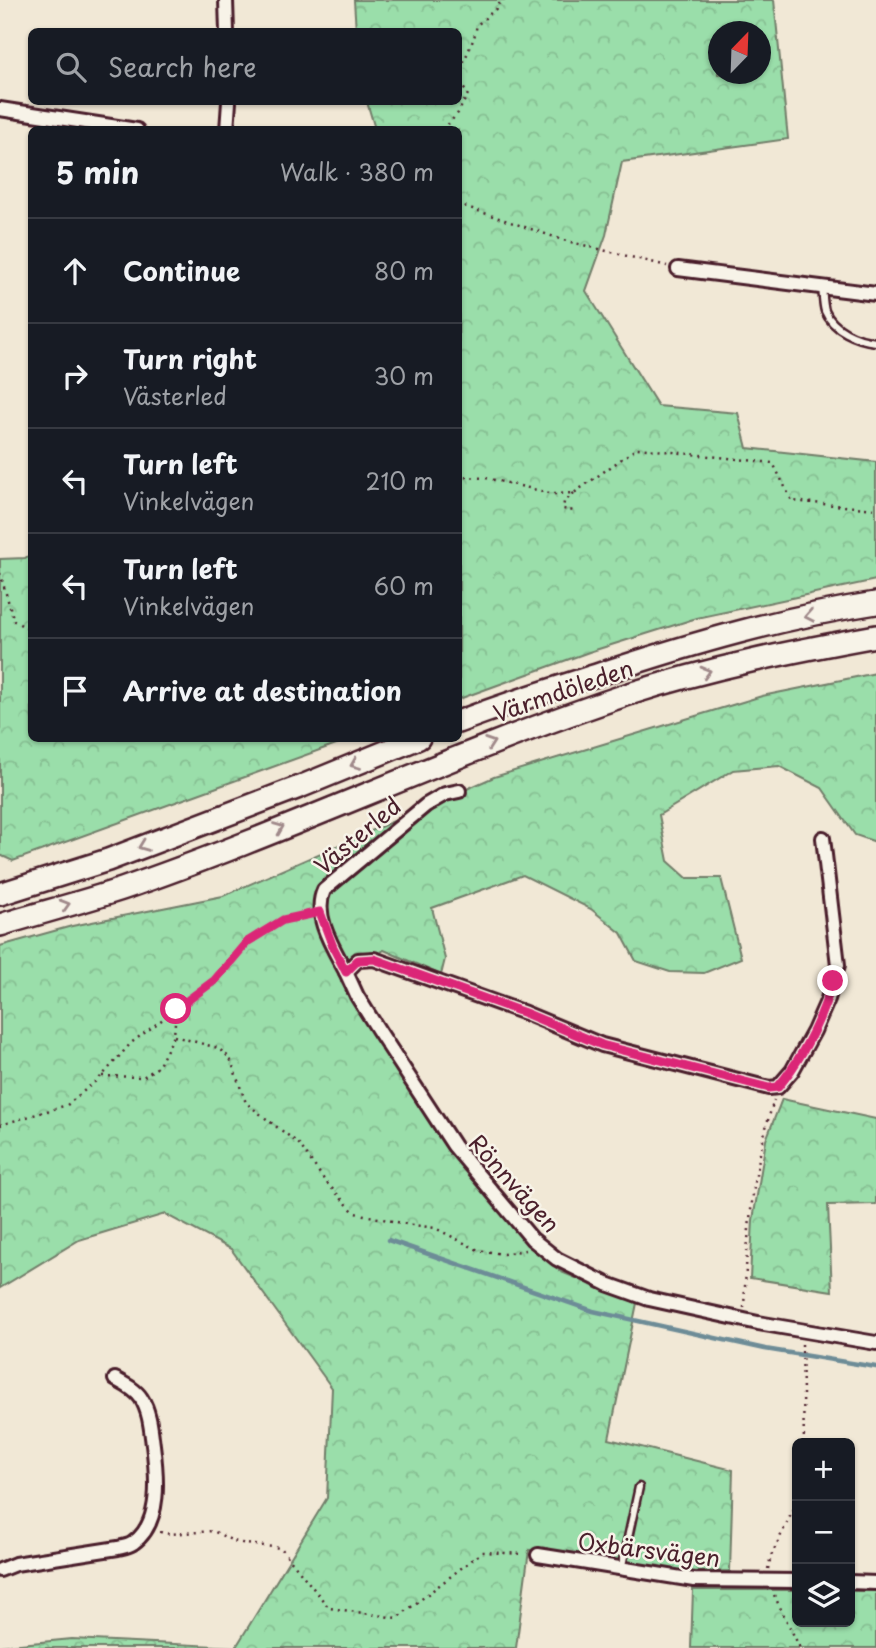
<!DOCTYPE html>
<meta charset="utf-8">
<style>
body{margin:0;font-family:"Playpen Sans",sans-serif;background:#20242c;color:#f1f3f6}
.controls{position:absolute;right:21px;bottom:21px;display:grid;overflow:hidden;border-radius:10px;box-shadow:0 2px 5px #0004}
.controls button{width:63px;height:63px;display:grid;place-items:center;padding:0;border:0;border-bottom:2px solid #363941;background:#171b24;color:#f1f3f6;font:35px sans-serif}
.compass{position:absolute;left:708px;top:21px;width:63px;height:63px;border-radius:50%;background:#171b24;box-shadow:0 2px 5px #0004;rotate:23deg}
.stop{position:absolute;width:21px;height:21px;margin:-16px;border:5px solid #db2777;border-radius:50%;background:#fff}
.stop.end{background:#db2777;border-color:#fff;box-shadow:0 2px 7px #0008}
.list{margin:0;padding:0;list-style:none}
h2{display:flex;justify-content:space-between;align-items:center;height:91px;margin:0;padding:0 28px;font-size:30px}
h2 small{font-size:23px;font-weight:400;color:#9ea1a6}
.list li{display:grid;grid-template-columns:46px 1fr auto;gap:21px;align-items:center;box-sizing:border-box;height:105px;padding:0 28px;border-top:2px solid #363941}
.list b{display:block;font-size:26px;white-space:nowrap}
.list p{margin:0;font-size:23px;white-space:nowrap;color:#9ea1a6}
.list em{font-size:23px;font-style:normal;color:#9ea1a6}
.icon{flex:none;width:38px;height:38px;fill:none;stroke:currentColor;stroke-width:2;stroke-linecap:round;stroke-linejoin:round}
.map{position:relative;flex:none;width:876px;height:1648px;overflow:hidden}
.search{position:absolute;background:#171b24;box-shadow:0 2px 5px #0004;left:28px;top:28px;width:434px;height:77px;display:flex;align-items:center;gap:18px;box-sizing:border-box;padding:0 24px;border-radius:10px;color:#9ea1a6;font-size:26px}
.panel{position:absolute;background:#171b24;box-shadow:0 2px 5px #0004;left:28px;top:126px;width:434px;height:616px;border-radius:10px}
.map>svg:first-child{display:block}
.forest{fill:url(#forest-crowns);stroke:#727e6a;stroke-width:2;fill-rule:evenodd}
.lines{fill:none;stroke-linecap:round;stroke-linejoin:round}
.stream{stroke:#6d8c97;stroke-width:4.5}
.service-casing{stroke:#4a1f2b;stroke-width:11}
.minor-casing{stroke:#4a1f2b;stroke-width:18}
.motorway-casing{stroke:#4a1f2b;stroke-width:26}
.path{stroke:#4a1f2b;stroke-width:2.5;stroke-dasharray:2 5;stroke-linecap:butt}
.service{stroke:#f7f3e8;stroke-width:6}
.minor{stroke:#f7f3e8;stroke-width:12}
.motorway{stroke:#f7f3e8;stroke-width:21}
.oneway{stroke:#a0898a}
.route{stroke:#db2777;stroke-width:9}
.labels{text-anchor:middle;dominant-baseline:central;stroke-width:5;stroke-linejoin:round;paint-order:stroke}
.street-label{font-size:23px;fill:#4a1f2b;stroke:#f7f3e8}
</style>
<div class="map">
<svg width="876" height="1648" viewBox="0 0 876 1648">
<defs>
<pattern id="forest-crowns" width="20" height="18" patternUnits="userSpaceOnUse" patternTransform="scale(1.75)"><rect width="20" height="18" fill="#9adeaa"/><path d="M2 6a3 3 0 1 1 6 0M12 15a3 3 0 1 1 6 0" fill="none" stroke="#86be92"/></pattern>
</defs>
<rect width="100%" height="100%" fill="#f1e8d6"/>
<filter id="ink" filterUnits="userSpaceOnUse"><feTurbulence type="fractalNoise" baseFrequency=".0143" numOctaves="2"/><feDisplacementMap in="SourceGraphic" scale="14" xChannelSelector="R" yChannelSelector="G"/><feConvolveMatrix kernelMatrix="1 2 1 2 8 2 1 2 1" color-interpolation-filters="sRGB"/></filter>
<g filter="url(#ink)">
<!-- forest -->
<g class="forest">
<path d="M354 0H774L788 139 622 162 606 235 586 291 658 406 738 413 747 448 876 462V580L697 618 589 652 459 699 458 130 375 129 367 102H458V32L356 31ZM718 32H760V74H718Z"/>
<path d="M31 554 32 738 350 739 13 861 0 855V559L25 558Z"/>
<path d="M876 673V842L855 835 822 788 779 766 733 770 659 815 668 861 687 878H721L741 958 704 973 670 972 636 961 621 933 591 909 523 875 432 908 445 959 441 975 384 950 341 982 435 1129 518 1234 561 1272 637 1303 609 1439 733 1470 730 1571 685 1572 529 1550 516 1648H0V1646L72 1639 236 1647 327 1498 332 1388 231 1249 165 1214 79 1240 0 1288V946L72 926 223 896 494 777 762 696Z"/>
<path d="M782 1099 876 1119V1204L828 1205 832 1291 750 1278 753 1220 766 1140Z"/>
<path d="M693 1590H797V1622H850V1591H876V1648H691Z"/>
</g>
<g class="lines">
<!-- stream -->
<path class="stream" d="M388 1240 593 1311 765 1349 876 1367"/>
<defs>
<g id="service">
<path d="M822 288C823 295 823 304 825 311 833 330 857 340 876 342"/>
<path d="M621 1570 639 1487"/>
</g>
<g id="minor">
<path d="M226 0 227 32"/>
<path d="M0 109 137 130"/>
<path d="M227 130 229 102"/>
<path d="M678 269 876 294"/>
<path d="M823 838 838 965 828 999 814 1031 792 1071 778 1087 769 1088 602 1045 525 1013 374 959 358 960 346 972 357 996 379 1031 454 1146 532 1239 557 1259 607 1284 649 1299 758 1323 876 1343"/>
<path d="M346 972C334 949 312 916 324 890L426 805 445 794 459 791"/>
<path d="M538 1555 694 1580 797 1581"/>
<path d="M0 1570 15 1564 118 1548C122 1547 129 1546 133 1543 162 1523 157 1475 153 1445 151 1430 150 1412 141 1398 135 1389 124 1384 115 1379"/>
<path d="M850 1582 876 1583"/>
</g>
<g id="motorway">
<path d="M458 722C507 703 556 688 606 672 694 643 784 617 876 603"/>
<path d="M0 894 108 860 302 786 419 738"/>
<path d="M0 925C40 913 82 902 122 889 293 830 457 751 629 694 710 668 793 651 876 636"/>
</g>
</defs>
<!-- service casing -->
<use href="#service" class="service-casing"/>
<!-- minor casing -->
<use href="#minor" class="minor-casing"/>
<!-- motorway casing -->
<use href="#motorway" class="motorway-casing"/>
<!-- path -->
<g class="path">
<path d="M458 75 474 38 477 25 499 6V0"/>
<path d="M443 130 458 113 468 94 458 81"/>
<path d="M458 204 563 240 667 266"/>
<path d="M458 477 486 478 554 494 574 493 637 448 773 463 792 501 876 509"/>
<path d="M574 493 564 502 563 509 574 511"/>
<path d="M0 573 14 621 32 631"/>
<path d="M174 1036 218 1048 230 1058 246 1103 299 1144 325 1181 355 1213 406 1224 435 1228 478 1250 503 1254 525 1250"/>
<path d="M102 1076 143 1077 158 1067 174 1036 176 1009"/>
<path d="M0 1125 67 1105 102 1076 131 1043 215 980 247 942 283 920 306 914"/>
<path d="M744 1308C747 1236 752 1169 774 1100"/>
<path d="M802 1344 804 1443"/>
<path d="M160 1532 170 1534 213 1531 233 1541 246 1544 281 1548 329 1608 397 1618 482 1552 524 1554"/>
<path d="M768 1569 771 1556 797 1502"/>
<path d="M774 1595 800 1648"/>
</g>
<!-- service -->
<use href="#service" class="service"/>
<!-- minor -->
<use href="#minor" class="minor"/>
<!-- motorway -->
<use href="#motorway" class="motorway"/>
</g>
<!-- one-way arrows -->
<defs><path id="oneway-chevron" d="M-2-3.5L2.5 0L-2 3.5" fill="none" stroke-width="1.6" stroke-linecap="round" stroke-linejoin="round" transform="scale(1.75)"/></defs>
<g class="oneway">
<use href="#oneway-chevron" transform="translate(809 616) rotate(169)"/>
<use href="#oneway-chevron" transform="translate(706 672) rotate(-16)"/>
<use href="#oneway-chevron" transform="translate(490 743) rotate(-19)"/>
<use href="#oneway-chevron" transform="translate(355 764) rotate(158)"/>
<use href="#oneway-chevron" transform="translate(279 828) rotate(-22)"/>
<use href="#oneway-chevron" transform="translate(143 846) rotate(159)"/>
<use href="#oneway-chevron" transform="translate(65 905) rotate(-16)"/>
</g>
</g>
<g class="lines" filter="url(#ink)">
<!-- route -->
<path class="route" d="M176 1009 215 980 247 942 283 920 320 912 333 947 346 972 358 960 374 959 525 1013 602 1045 769 1088 778 1087C804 1056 821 1019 833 981"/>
</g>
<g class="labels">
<!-- street labels -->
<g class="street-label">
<text transform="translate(563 690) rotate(-19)">Värmdöleden</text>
<text transform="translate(357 835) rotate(-40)">Västerled</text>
<text transform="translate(515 1183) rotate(48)">Rönnvägen</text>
<text transform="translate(649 1549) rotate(7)">Oxbärsvägen</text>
</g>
</g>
</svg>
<div class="controls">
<button>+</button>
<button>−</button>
<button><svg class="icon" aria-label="layers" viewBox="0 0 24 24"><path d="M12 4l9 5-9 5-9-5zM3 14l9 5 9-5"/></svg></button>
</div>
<svg class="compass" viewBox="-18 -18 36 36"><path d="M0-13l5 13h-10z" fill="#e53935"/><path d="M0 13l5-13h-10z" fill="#9ea1a6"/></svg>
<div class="stop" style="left:176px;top:1009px"></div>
<div class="stop end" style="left:833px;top:981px"></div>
<div class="search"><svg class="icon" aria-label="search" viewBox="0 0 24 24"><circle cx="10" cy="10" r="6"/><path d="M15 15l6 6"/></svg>Search here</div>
<section class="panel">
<h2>5 min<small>Walk · 380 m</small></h2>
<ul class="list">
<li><svg class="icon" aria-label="ahead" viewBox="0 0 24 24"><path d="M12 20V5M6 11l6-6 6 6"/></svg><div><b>Continue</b></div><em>80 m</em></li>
<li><svg class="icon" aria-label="right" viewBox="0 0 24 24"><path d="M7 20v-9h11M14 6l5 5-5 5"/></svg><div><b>Turn right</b><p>Västerled</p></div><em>30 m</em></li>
<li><svg class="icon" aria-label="left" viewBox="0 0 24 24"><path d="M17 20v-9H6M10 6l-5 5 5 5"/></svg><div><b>Turn left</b><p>Vinkelvägen</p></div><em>210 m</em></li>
<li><svg class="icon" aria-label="left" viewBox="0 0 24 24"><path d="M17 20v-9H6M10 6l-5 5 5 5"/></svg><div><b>Turn left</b><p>Vinkelvägen</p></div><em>60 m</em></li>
<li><svg class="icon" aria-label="arrive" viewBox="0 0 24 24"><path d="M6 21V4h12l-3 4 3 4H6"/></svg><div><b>Arrive at destination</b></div></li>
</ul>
</section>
</div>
